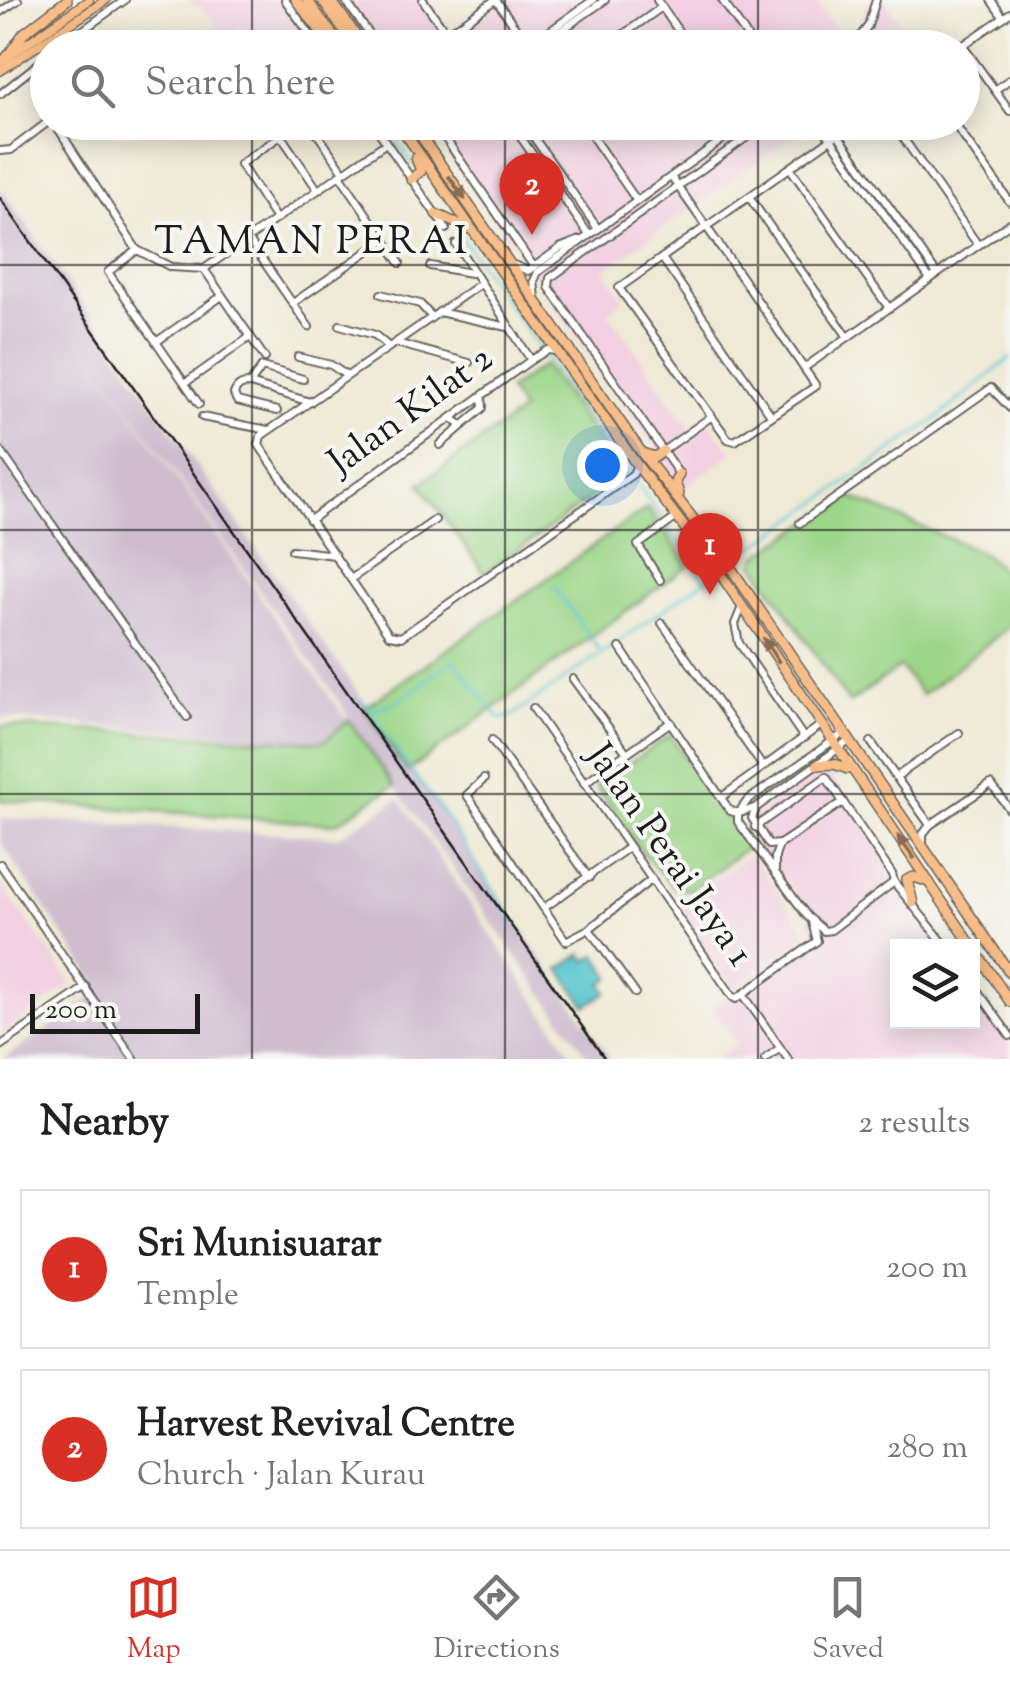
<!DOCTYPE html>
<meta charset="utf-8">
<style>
body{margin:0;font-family:"Sorts Mill Goudy",serif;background:#f2f2f2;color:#222}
.controls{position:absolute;right:30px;bottom:30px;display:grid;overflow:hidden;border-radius:0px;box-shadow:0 5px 25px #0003}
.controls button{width:90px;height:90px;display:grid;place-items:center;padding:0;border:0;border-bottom:2px solid #e0e0e0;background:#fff;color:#222;font:50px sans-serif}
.scale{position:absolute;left:30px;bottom:25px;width:170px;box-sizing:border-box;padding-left:10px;border:5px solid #1c1c1c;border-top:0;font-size:28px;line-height:35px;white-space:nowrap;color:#1c1c1c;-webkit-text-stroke:8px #f6f6f2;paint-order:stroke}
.you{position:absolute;left:602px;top:465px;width:35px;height:35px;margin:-25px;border:8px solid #fff;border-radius:50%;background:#1a73e8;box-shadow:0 0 0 15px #1a73e833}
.badge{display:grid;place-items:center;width:65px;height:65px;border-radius:50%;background:#d93025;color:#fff;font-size:32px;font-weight:700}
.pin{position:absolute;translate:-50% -82px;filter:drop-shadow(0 2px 5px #0008)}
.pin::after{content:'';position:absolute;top:52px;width:35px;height:30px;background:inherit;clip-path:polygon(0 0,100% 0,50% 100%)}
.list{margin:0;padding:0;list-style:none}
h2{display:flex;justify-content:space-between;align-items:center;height:130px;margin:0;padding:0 40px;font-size:42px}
h2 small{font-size:32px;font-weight:400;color:#767676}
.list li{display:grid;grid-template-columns:65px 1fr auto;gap:30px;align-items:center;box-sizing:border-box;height:160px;margin:0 20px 20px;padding:0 20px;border:2px solid #e0e0e0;border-radius:0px}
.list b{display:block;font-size:38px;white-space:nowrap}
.list p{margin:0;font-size:32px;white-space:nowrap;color:#767676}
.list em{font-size:32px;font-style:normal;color:#767676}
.icon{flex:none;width:55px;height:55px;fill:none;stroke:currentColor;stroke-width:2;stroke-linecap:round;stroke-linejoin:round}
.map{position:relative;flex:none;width:1010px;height:1059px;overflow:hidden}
.search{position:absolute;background:#fff;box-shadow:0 5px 25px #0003;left:30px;right:30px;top:30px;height:110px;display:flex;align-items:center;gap:25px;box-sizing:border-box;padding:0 35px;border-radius:55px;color:#767676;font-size:38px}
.sheet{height:490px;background:#fff}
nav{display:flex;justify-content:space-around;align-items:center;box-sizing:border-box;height:140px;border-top:2px solid #e0e0e0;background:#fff;font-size:28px;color:#767676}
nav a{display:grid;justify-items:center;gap:5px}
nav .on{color:#d93025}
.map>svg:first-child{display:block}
.built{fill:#f2cfe1}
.industrial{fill:#cfbdcf}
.green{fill:#9cd689;stroke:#5c7952;stroke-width:2.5}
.water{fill:#59c6d0;stroke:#3a7176;stroke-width:2.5}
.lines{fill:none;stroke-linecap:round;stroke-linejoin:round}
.stream{stroke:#59c6d0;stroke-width:2.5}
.minor-casing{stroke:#66645d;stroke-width:10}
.major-casing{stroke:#66645d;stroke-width:11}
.highway-casing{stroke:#66645d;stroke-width:12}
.minor{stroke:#fff;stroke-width:6}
.major{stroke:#f8bd88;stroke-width:8}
.highway{stroke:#f8bd88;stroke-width:9}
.rail{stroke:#1c1c1c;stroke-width:2.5}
.oneway{fill:#8a6c52}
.grid{fill:none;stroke:#1c1c1c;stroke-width:2.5;stroke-opacity:0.55}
.labels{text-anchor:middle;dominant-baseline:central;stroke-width:8;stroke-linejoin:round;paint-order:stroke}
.street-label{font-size:38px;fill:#1c1c1c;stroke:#f6f6f2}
.neighbourhood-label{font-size:40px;letter-spacing:2.5px;fill:#1c1c1c;stroke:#f6f6f2}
</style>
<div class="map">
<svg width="1010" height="1059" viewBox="0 0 1010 1059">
<rect width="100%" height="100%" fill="#f6f6f2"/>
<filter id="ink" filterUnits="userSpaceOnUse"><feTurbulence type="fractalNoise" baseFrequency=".01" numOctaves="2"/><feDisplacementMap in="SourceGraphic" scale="20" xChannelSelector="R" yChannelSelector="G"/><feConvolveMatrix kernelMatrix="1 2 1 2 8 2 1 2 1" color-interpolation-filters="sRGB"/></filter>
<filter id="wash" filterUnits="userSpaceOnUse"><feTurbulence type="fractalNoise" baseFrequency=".0048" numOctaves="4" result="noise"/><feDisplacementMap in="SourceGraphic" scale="40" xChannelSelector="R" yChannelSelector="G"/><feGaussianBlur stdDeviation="2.25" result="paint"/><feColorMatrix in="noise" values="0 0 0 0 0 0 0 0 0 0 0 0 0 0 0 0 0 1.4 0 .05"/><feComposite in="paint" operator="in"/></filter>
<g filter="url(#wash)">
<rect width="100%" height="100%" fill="#efead6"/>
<!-- built -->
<g class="built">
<path d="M188 0H280L305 36 289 47H256L240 26 227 38 203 9Z"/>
<path d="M428 0 455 36 506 0H814L844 40 859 29 869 0H885L918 46 375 47 342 1Z"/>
<path d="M427 123H811L604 270 624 299 608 312 690 428 705 418 733 452 683 488Z"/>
<path d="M827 768 902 883 904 897 940 946H898V1022H972L973 992 1010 1045V1059H716L737 1044 712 1008 812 937 807 911 744 823Z"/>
<path d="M752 854 809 936 732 989 675 906Z"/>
<path d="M0 883 72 984 0 1035Z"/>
</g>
<!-- industrial -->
<g class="industrial">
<path d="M0 188 371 711 611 1059H590L394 786 349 721 341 704 67 322 348 722 323 742 0 718Z"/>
<path d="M399 799 575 1059H4L101 991 0 841V818L339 837Z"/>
</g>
<!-- green -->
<g class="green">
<path d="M544 365 623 475 485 574 420 484 522 411 508 390Z"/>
<path d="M849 496 983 553 1010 577V626L922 695 900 667 849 703 754 564 757 556Z"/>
<path d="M647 508 689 565 407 772 364 708Z"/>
<path d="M349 720 394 786 335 824 0 800V726L323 742Z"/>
<path d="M670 735 748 847 690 890 675 888 644 855 596 786Z"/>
</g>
<!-- water -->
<path class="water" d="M582 954 587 961 596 955 611 977 602 984 607 992 586 1006 560 969Z"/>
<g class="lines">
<!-- stream -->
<g class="stream">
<path d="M383 126 413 164"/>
<path d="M455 229 627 473"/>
<path d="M633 478 706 581"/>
<path d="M737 559 935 420 1010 358"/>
<path d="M554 586 599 650"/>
<path d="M358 699 374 709 397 702 454 660 500 719 512 716 713 575"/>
<path d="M372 710C388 746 419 779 442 812 470 853 495 896 525 935"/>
</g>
</g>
</g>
<g filter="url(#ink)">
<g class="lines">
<defs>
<g id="minor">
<path d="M285 0 320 48"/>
<path d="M345 0 379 48"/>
<path d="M423 0 457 48"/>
<path d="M496 0 530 48"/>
<path d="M657 0 690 48"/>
<path d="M722 0 755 48"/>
<path d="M991 0 1003 17"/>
<path d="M0 12 18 0"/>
<path d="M456 27 470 48"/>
<path d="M549 32 552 37 605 0"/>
<path d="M447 34 495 0"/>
<path d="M529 46 593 0"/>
<path d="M962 46 1010 13"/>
<path d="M963 46 1010 111"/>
<path d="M58 48 125 0"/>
<path d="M604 48 662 7"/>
<path d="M851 48 868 26 876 0"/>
<path d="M995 90 1010 79"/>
<path d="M0 94 48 56"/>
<path d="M54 122 137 250 171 267 204 269 386 143"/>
<path d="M309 122 344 172"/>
<path d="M372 122 446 229"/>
<path d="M434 122 534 267"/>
<path d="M510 122 589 235"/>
<path d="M523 122 598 229"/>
<path d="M582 122 637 201"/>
<path d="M819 122 930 279"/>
<path d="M829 122 937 274"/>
<path d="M892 122 978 245"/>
<path d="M953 122 1010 202"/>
<path d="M588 131 600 122"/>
<path d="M281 136 318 190"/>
<path d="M0 151 11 150 48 122"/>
<path d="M790 168 889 308"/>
<path d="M340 175 400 263"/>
<path d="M671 177C721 246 768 316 816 386L735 441 728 439 619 288C697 233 776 178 855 122"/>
<path d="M749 197 848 337"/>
<path d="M276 219 240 164 301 122"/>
<path d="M248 239 309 327"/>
<path d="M456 244 531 360"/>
<path d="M137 250 108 272 199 404"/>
<path d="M662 258 771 415"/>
<path d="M514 265 528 271 560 248 580 240"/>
<path d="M430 266 471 273"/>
<path d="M204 269 265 358"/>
<path d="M480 284 261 436 259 445 389 635 401 637 633 474 637 465"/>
<path d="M381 294 420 304 431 316"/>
<path d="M536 298 534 281 538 272 747 122"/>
<path d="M293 303 384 240"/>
<path d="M439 312 508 327"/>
<path d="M340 325 375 335 389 347"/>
<path d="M156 342 222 296"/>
<path d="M396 343 469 363"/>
<path d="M298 357 331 365 347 376"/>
<path d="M804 368 1010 223"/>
<path d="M185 383 250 337"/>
<path d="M250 384C241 384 237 386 234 394L237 401 277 411"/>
<path d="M250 384 262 367 303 379"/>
<path d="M250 384 310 402"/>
<path d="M202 417 268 430"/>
<path d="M452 418 462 426 483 408 482 396"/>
<path d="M440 445 462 426"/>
<path d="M0 450 187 717"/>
<path d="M663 451 712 416"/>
<path d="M679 474 549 287 550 278 768 122"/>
<path d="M310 520 531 360 548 350 556 351"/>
<path d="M800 523 991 388 1010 408"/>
<path d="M292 550 335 555"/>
<path d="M351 579 435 520"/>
<path d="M660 580 638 545 677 517"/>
<path d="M742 607 735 624 739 643 804 738"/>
<path d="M662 623 763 767"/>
<path d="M620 648 730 811 738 813"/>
<path d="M573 679 627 753"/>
<path d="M533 708 733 997 736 999 817 941 812 922"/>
<path d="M492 740 589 878"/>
<path d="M871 742 930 825"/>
<path d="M896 777 959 733"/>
<path d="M484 779 467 795 566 941 589 929 652 879"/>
<path d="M584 783 671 722"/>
<path d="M722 797 821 725"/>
<path d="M756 809 752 818 769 845 780 844"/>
<path d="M738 813V822L807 916 824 931 831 930 894 882"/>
<path d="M738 813 748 800 844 733"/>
<path d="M740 813 757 807 849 741"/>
<path d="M755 827 826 777 892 874 894 882 946 946"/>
<path d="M780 844 843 802"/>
<path d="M923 845V834L930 825 991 784 1010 810"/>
<path d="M0 864 134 1059"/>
<path d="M775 872V857L779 845"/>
<path d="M544 908 629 847"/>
<path d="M589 929 635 993"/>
<path d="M972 983 1010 1036"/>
<path d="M743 994 788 1059"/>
<path d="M0 1046 86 987"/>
<path d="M765 1059 780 1048"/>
</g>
<g id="major">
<path d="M0 62 89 0"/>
<path d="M0 71 106 0"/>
</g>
<g id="highway">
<path d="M296 0 334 48"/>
<path d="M307 0 342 48"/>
<path d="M322 0 357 48"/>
<path d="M331 0 365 48"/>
<path d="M7 57 24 33 67 0"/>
<path d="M397 122 637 465 721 575 1010 1002"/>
<path d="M411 122 642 453 726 561 1010 973"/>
<path d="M411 179 421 171 416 158"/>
<path d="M436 214 469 229"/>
<path d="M645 454 655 457 663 451"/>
<path d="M679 494 675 482 679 474"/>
<path d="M817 765 834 764 848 769"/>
<path d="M913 903 907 880 914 877 929 882"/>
</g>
</defs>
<!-- minor casing -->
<use href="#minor" class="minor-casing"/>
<!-- major casing -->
<use href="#major" class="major-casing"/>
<!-- highway casing -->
<use href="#highway" class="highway-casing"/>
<!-- minor -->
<use href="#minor" class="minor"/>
<!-- major -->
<use href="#major" class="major"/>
<!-- highway -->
<use href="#highway" class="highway"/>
<!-- rail -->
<path class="rail" d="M0 198 605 1059"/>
</g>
<!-- one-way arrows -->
<defs><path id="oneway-solid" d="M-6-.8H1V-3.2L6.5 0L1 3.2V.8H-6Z" transform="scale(2.5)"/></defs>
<g class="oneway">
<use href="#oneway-solid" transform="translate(457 188) rotate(55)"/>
<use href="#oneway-solid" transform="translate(771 650) rotate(-123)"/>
<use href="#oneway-solid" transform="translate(906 847) rotate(-126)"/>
</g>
</g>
<!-- grid -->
<path class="grid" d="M252 0V48M505 0V48M758 0V48M252 122V1059M505 122V1059M758 122V1059M0 265H1010M0 530H1010M0 794H1010"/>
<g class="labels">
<!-- street labels -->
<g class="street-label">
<text transform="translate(412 412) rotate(-36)">Jalan Kilat 2</text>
<text transform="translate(668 856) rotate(55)">Jalan Perai Jaya 1</text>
</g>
<!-- neighbourhood labels -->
<g class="neighbourhood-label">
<text x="312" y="243">TAMAN PERAI</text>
</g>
</g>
</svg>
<div class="controls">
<button><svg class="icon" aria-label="layers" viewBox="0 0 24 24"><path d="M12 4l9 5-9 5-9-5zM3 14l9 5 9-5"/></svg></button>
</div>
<div class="scale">200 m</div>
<div class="you"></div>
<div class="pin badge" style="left:710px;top:595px">1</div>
<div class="pin badge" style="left:532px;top:235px">2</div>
<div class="search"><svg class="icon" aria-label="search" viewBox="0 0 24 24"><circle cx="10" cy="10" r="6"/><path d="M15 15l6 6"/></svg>Search here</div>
</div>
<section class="sheet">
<h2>Nearby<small>2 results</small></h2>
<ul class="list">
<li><span class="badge">1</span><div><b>Sri Munisuarar</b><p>Temple</p></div><em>200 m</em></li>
<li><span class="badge">2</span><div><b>Harvest Revival Centre</b><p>Church · Jalan Kurau</p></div><em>280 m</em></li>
</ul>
</section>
<nav>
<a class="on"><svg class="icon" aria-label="map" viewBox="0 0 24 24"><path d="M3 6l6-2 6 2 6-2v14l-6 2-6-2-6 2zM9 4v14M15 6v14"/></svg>Map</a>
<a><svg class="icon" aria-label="directions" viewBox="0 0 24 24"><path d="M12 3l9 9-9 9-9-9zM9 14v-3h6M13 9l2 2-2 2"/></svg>Directions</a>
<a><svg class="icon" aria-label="saved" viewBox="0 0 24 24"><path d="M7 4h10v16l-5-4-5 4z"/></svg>Saved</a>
</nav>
